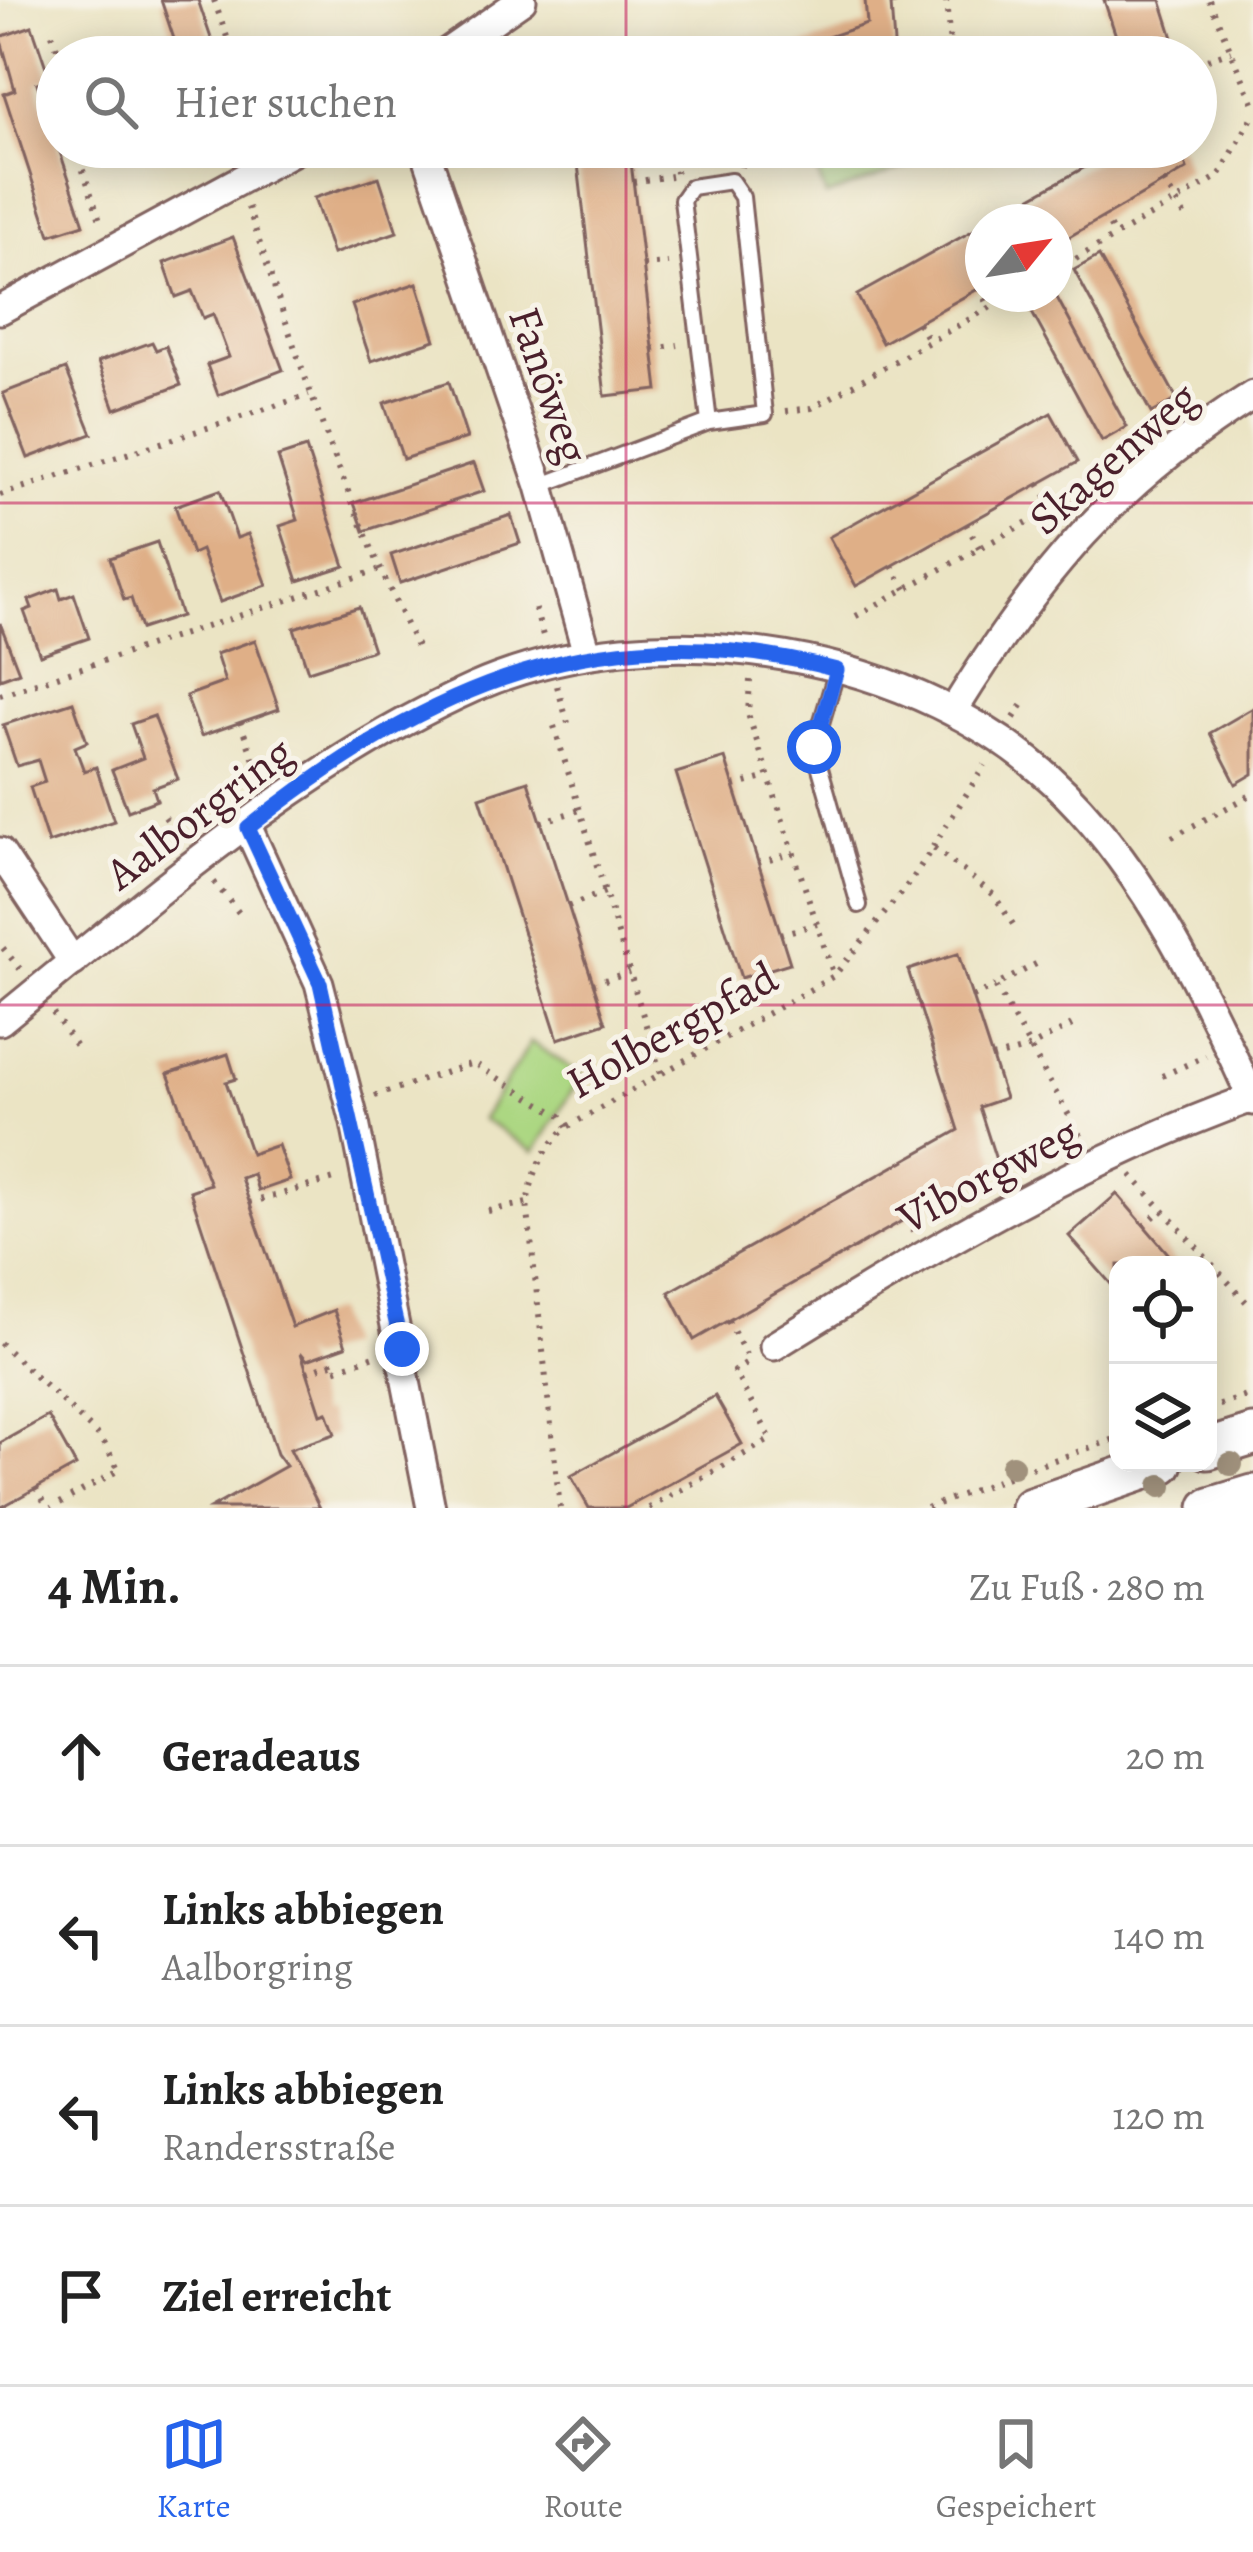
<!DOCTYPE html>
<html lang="de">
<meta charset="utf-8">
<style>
body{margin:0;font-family:Alegreya,serif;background:#f6f6f6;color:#222}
.controls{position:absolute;right:36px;bottom:36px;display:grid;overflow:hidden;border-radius:24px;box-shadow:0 6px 30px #0003}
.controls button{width:108px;height:108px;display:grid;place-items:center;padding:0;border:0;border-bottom:3px solid #e0e0e0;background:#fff;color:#222;font:60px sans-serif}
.compass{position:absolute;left:965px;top:204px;width:108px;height:108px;border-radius:50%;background:#fff;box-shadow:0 6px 30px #0003;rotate:60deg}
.stop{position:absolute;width:36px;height:36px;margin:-27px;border:9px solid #2563eb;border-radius:50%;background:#fff}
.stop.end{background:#2563eb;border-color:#fff;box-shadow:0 3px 12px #0008}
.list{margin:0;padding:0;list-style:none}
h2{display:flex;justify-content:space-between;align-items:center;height:156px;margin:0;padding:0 48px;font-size:51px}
h2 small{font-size:39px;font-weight:400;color:#767676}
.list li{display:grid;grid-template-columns:78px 1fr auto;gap:36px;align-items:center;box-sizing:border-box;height:180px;padding:0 48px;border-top:3px solid #e0e0e0}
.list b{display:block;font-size:45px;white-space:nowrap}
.list p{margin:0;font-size:39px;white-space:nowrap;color:#767676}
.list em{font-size:39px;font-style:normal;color:#767676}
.icon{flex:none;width:66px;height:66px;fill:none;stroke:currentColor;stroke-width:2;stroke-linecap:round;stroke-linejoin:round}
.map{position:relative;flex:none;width:1253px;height:1508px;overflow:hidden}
.search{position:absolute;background:#fff;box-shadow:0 6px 30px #0003;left:36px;right:36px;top:36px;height:132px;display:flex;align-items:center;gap:30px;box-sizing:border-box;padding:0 42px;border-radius:66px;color:#767676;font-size:45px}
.sheet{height:876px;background:#fff}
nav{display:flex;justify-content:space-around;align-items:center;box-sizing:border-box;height:168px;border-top:3px solid #e0e0e0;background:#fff;font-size:33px;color:#767676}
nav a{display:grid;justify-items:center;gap:6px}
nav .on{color:#2563eb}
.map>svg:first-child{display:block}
.green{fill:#acd782;stroke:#7b7b56;stroke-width:3}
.building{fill:#dfaf87}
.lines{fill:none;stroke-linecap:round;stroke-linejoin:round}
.service-casing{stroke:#826461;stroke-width:20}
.minor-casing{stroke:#826461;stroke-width:33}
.secondary-casing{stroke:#826461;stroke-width:45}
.path{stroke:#826461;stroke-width:6;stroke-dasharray:3 9;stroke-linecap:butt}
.service{stroke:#fff;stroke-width:14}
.minor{stroke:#fff;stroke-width:27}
.secondary{stroke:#fff;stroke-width:39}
.tree{fill:#a0917c}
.route{stroke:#2563eb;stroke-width:15}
.grid{fill:none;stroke:#c2185b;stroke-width:3;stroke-opacity:0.55}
.labels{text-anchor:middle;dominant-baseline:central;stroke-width:10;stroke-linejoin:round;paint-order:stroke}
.street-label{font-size:45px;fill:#4a1f2b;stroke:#f7f3e8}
</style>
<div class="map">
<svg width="1253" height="1508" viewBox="0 0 1253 1508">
<rect width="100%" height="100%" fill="#f7f3e8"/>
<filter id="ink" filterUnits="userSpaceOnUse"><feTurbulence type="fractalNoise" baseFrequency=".00833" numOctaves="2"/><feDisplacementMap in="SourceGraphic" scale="24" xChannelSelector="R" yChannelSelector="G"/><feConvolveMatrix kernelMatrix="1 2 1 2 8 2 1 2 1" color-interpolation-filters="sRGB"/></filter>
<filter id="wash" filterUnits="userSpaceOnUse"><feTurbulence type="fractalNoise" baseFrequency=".004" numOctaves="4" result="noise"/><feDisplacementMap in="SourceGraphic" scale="48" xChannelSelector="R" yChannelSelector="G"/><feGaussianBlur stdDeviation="2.7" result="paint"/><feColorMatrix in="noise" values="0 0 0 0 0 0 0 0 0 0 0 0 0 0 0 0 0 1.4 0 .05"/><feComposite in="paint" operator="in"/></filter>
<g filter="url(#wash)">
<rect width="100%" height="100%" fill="#ebe4c4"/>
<!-- green -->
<g class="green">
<path d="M808 147H904L911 165 826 196Z"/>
<path d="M531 1042 582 1075 534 1152 482 1119Z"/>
</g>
<g id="blocks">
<!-- building -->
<g class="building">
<path d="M161 0H198L215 50 203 57H180Z"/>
<path d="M865 0H910L891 5 895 57H768L867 24Z"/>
<path d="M1104 0H1161L1179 57H1123Z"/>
<path d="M32 26 50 79 37 83 84 224 50 235 4 94 15 90 0 37Z"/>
<path d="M576 147H650L630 154 658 390 605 396Z"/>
<path d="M1121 147H1180L1187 169 1055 245V222H987Z"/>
<path d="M379 177 397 232 333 254 314 198Z"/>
<path d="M983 225V286L882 343 857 295Z"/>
<path d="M233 237 283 370 218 395 207 365 229 357 213 314 203 318 192 291 176 297 164 263Z"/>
<path d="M1099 256 1177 399 1151 413 1074 270Z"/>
<path d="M417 283 435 340 371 361 352 305Z"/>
<path d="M1032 294H1055L1127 427 1102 441 1024 298Z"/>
<path d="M152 342 156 350 166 346 181 385 115 409 98 362Z"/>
<path d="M66 369 92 434 28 458 3 393Z"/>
<path d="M449 382 467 438 403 459 384 403Z"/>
<path d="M1051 413 1078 462 856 586 829 537Z"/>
<path d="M306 448 345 566 298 581 280 526 298 520 278 457Z"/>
<path d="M474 463 484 491 364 531 354 503Z"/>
<path d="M220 490 237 538 248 534 267 585 220 602 201 550 192 554 175 506Z"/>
<path d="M511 515 520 543 400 583 391 555Z"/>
<path d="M157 542 181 616 141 629 131 598 124 600 110 558Z"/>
<path d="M58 589 61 599 74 594 89 638 40 655 24 611 32 608 29 600Z"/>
<path d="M359 607 373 650 308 671 294 628Z"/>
<path d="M0 623 19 672 0 679Z"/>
<path d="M255 640 279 709 201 736 186 696 225 682 216 654Z"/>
<path d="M73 702 87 742 75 747 84 771 96 767 114 821 48 843 30 787 45 782 38 760 17 766 3 725Z"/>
<path d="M1253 708V774L1236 784 1210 733Z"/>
<path d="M154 716 178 779 153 788 157 800 128 811 112 770 143 758 131 724Z"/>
<path d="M725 758 790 963 741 978 676 773Z"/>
<path d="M528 781 606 1023 558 1039 480 797Z"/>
<path d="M958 954 1005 1098 979 1107 998 1166 694 1340 669 1292 959 1130 908 970Z"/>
<path d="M228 1054 236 1079 226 1082 251 1154 278 1145 290 1180 258 1191 253 1174 241 1178 292 1327 334 1310 346 1346 307 1360 301 1353 321 1414 327 1412 335 1434 290 1449 320 1508H211L286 1466 277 1454 190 1191 210 1184 168 1074Z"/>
<path d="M1117 1194 1178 1265H1118V1292L1069 1236Z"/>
<path d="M715 1396 742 1444 626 1508H589L571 1476Z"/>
<path d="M48 1416 76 1466 0 1508V1443Z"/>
</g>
</g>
</g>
<g filter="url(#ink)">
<use href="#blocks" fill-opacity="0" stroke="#826461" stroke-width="3"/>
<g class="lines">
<defs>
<g id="service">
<path d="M540 486 709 422 765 414 742 197 731 181 691 187 682 200 709 422"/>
<path d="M837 670 814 747 859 905"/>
</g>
<g id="minor">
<path d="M440 57 522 0"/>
<path d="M424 147 540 486 587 653"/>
<path d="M0 310 301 147"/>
<path d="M954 710C1038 574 1116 481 1253 395"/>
<path d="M248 828 319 983 355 1123 431 1508"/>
<path d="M0 852 73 962"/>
<path d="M0 1021C148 901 298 766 473 688 657 607 922 649 1065 793 1149 878 1205 993 1253 1101"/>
<path d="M774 1346C925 1252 1084 1158 1252 1098"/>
</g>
<g id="secondary">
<path d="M1208 1449 1253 1435"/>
<path d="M1031 1508 1163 1463"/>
<path d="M1210 1508 1253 1495"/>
</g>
</defs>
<!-- service casing -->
<use href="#service" class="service-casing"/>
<!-- minor casing -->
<use href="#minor" class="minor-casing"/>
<!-- secondary casing -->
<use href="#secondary" class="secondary-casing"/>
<!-- path -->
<g class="path">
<path d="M214 0 234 57"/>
<path d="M946 0 951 57"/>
<path d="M1209 0 1253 102"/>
<path d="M52 34 60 57"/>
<path d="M1196 63 1231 51"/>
<path d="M57 93V96"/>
<path d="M75 147 101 223"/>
<path d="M671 147 676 173"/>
<path d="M741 167 744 147"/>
<path d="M633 182 671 176"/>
<path d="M1164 182 1189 223"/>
<path d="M248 207C297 359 348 508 419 651"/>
<path d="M1104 216 1115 236"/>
<path d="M643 265 668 263"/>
<path d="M1055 271 1219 176 1253 116"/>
<path d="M979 288 990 308"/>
<path d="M918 323 930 343"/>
<path d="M653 349 678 345"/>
<path d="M786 411 812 408 1014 294"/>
<path d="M1039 484 1053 508"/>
<path d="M0 495 309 395"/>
<path d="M966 524 980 549"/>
<path d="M892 566 906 589"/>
<path d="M535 609 544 639"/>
<path d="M856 616 1053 508 1064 514"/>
<path d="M750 680 748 714 834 976"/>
<path d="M557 686 568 723"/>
<path d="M0 695 378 570"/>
<path d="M1014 718 1027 698"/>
<path d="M240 722 262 782"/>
<path d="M554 726 661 1074"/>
<path d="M734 786 768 777"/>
<path d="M165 817 181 838"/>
<path d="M541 822 580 810"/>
<path d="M1172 837 1253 794"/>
<path d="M934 848 994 895 1016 929"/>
<path d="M758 863 794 853"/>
<path d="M214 882 240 914"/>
<path d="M568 906 605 892"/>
<path d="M780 934 817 924"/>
<path d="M3 948 20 969"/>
<path d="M1036 964 995 986 1083 1140"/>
<path d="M593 984 629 972"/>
<path d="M972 997 995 986"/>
<path d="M53 1013 76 1046"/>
<path d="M992 1058 1028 1048 1072 1025"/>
<path d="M1162 1076 1206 1056"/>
<path d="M375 1096 473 1063 561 1116 567 1127"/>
<path d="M1131 1175 1249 1305"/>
<path d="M955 1191 963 1205"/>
<path d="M249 1203 338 1178"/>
<path d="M488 1211 527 1203"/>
<path d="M906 1219 913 1231"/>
<path d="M1144 1226 1160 1211"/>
<path d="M728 1321 746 1355"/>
<path d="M0 1343 102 1439 119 1470 51 1508"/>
<path d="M307 1372 332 1363 334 1370 375 1356"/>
<path d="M1208 1409 1253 1394"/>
<path d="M1031 1468 1118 1438"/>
<path d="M36 1488 48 1508"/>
<path d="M560 1508 527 1203C533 1172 544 1148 567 1127L834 976 913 878 985 765"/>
<path d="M649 1508 771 1439 734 1371 751 1361"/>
<path d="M927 1508 1018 1473"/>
</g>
<!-- service -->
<use href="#service" class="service"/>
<!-- minor -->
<use href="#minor" class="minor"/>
<!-- secondary -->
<use href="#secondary" class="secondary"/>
</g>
<!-- trees -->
<g class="tree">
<circle cx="1231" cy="1464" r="12"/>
<circle cx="1012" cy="1466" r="12"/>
<circle cx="1161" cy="1486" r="12"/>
</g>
</g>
<g class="lines" filter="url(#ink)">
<!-- route -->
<path class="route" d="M402 1349 320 983 248 828C428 685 606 608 837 670L814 747"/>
</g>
<!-- grid -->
<path class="grid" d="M626 0V57M626 147V1508M0 503H1253M0 1005H1253"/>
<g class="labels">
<!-- street labels -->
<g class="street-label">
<text transform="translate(549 385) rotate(71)">Fanöweg</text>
<text transform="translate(1113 458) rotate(-41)">Skagenweg</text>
<text transform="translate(199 813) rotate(-37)">Aalborgring</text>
<text transform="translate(672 1030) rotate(-29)">Holbergpfad</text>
<text transform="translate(988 1175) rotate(-28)">Viborgweg</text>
</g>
</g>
</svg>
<div class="controls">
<button><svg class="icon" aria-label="locate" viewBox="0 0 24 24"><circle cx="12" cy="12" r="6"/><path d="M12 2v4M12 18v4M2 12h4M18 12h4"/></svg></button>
<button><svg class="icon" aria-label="layers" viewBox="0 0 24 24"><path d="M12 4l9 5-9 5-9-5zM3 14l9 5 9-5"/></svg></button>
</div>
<svg class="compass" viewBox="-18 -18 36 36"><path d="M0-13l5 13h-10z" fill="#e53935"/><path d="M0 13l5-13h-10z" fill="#767676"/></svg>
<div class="stop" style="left:814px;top:747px"></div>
<div class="stop end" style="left:402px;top:1349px"></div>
<div class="search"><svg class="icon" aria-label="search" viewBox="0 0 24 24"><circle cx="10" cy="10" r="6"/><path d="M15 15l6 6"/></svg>Hier suchen</div>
</div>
<section class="sheet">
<h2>4 Min.<small>Zu Fuß · 280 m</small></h2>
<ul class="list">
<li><svg class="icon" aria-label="ahead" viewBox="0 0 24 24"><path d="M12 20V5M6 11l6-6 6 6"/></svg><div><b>Geradeaus</b></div><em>20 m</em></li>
<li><svg class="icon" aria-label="left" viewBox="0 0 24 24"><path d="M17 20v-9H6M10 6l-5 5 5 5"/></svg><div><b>Links abbiegen</b><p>Aalborgring</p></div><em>140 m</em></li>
<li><svg class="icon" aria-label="left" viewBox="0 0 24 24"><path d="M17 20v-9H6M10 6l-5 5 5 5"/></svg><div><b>Links abbiegen</b><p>Randersstraße</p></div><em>120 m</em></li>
<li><svg class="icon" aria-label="arrive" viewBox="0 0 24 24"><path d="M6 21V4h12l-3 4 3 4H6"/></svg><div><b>Ziel erreicht</b></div></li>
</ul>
</section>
<nav>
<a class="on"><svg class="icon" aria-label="map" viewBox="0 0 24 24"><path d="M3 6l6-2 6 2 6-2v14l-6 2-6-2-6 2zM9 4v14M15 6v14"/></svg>Karte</a>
<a><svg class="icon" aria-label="directions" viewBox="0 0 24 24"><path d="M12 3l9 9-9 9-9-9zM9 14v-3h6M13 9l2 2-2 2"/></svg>Route</a>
<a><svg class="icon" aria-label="saved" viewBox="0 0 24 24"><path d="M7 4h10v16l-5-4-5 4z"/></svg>Gespeichert</a>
</nav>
